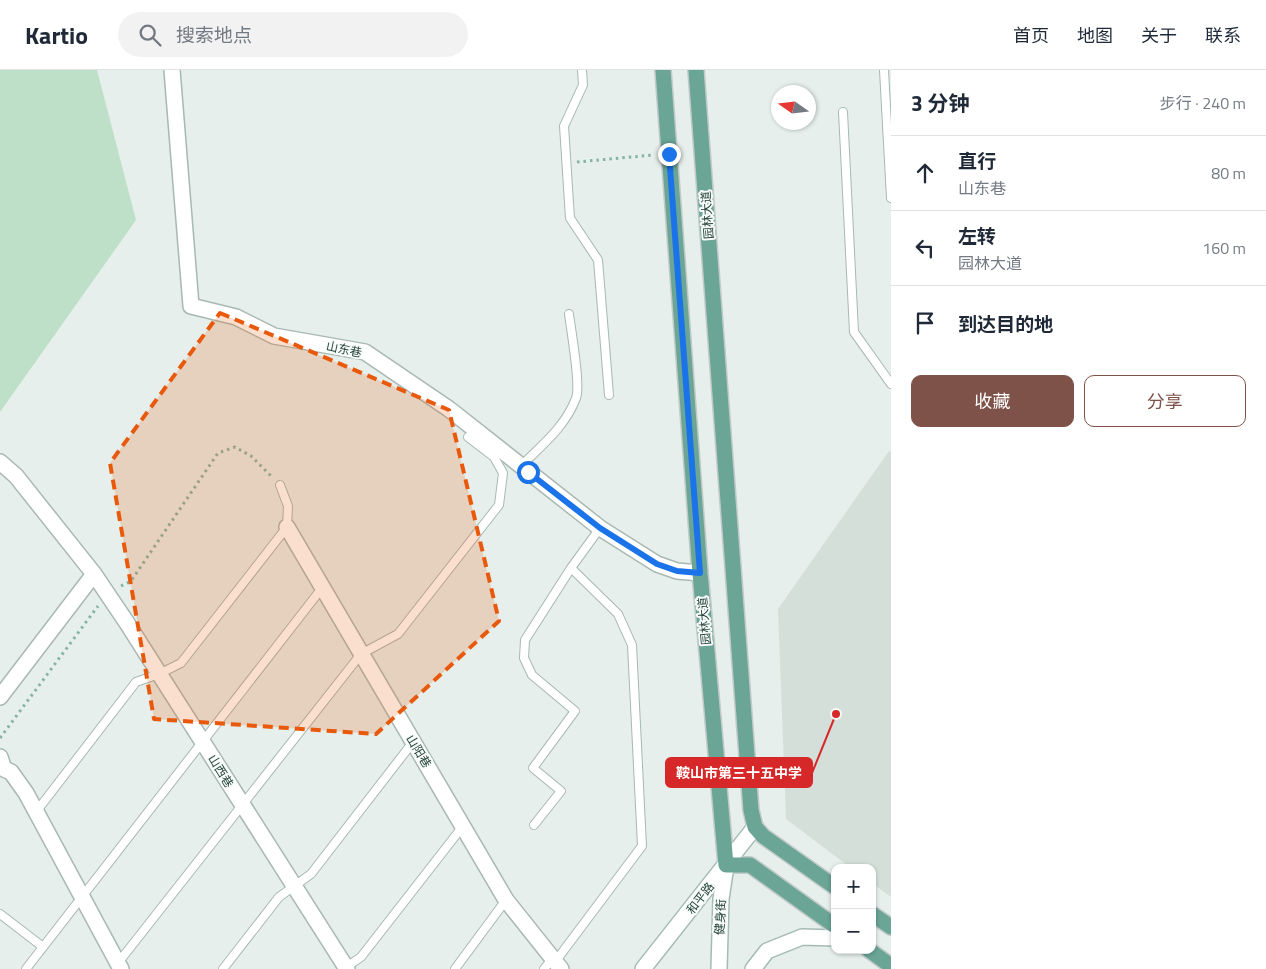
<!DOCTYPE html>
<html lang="zh">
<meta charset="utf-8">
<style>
body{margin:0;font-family:"Titillium Web","Noto Sans SC",sans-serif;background:#f2f2f3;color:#1f2937}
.controls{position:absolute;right:15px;bottom:15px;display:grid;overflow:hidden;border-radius:10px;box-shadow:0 1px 4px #0004}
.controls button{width:45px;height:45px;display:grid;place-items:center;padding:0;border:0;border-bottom:1px solid #e0e1e3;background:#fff;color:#1f2937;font:25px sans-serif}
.compass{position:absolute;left:771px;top:15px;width:45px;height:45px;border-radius:50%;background:#fff;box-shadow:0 1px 4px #0004;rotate:284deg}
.stop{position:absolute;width:15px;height:15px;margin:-11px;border:4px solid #1a73e8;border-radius:50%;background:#fff}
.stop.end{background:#1a73e8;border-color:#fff;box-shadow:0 1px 5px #0008}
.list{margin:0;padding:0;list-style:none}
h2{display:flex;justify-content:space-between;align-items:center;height:65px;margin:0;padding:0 20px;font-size:21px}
h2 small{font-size:16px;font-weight:400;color:#747a83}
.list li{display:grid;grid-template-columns:32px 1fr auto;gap:15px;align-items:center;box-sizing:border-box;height:75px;padding:0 20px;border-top:1px solid #e0e1e3}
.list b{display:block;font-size:19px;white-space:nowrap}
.list p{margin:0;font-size:16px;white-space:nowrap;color:#747a83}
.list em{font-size:16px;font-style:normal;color:#747a83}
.actions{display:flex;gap:10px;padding:15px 20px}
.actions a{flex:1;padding:11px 0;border:1px solid #7f5249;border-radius:10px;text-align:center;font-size:18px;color:#7f5249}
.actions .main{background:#7f5249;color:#fff}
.icon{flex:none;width:28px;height:28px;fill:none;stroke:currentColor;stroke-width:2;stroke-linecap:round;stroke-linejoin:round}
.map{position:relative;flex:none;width:891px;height:899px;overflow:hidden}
header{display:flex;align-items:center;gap:30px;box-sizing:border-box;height:70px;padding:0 25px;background:#fff;border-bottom:1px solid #e0e1e3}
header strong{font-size:24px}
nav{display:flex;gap:28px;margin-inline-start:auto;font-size:18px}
.search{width:350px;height:45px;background:#f2f2f3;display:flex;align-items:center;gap:12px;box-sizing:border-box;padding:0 18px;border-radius:28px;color:#747a83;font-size:19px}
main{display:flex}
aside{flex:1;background:#fff}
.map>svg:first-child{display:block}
.built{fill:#d4dfda}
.green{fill:#bfe0c8}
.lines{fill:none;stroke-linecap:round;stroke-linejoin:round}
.service-casing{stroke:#a8b8b2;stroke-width:10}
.minor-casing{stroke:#a8b8b2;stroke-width:18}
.secondary-casing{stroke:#a4bbb3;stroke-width:18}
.primary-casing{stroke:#c2cac8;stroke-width:18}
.path{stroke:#86b3a5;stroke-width:3;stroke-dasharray:2.5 4;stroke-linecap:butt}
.service{stroke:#fff;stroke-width:8}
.minor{stroke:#fff;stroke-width:15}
.secondary{stroke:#fff;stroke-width:15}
.primary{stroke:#6aa596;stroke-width:15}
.route{stroke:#1a73e8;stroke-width:6}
.marked{fill:#e8590c;fill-opacity:0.2;stroke:#e8590c;stroke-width:4;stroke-dasharray:10 6;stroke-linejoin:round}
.labels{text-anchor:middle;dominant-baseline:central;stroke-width:4;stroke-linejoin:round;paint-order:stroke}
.street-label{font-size:12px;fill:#24423a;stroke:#f7fbf9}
.leader{fill:none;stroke:#d62828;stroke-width:2}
.callout-dot{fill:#d62828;stroke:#f7fbf9;stroke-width:2}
.callout{fill:#d62828;stroke:#d62828;stroke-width:2}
.callout-label{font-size:14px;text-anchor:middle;font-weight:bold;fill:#fff}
</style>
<header>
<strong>Kartio</strong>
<div class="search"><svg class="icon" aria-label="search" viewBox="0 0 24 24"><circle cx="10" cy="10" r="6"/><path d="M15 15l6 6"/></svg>搜索地点</div>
<nav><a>首页</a><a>地图</a><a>关于</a><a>联系</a></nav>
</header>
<main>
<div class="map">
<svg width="891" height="899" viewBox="0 0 891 899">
<rect width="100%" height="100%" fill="#e6efeb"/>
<!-- built -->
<path class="built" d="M889 381 891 382V827L872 813V798H851L786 749 778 539Z"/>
<!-- green -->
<path class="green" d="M0 0H97L136 150 0 342Z"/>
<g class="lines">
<defs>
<g id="service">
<path d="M582 0 583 15 564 56 570 148 598 190 609 325"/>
<path d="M884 0 891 128"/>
<path d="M843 42 854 262 891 314"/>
<path d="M521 396C541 376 566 356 576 328 581 316 571 260 569 244"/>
<path d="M36 742 136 612 159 604 181 593 287 457 288 436 280 415"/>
<path d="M534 755 561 721 533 698 575 641 532 605 524 588 525 570 571 498 600 458"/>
<path d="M0 844 43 877"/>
<path d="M555 892 642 776 632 575 618 544 571 498"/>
<path d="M118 893 361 584 398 564 499 435 503 403 494 387 468 367"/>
<path d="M345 898 361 887 463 756"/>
<path d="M26 899 322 518"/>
<path d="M223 899 279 827 311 804 413 672"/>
<path d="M455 899 506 830"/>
<path d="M544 899 552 889"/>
</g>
<g id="minor">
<path d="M172 0 191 236 236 247 274 266 365 282 449 339 600 458 657 494 677 501 700 503"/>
<path d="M0 392 16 406 94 504 127 553 347 899"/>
<path d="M287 457 506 830 561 899"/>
<path d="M0 627 94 504"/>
<path d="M0 687 4 699 11 702 26 723 121 899"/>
</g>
<g id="secondary">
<path d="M643 899 755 757"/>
<path d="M719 899 721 829 726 796"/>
<path d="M753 899 767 881 802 867 835 868"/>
</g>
<g id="primary">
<path d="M663 0 700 503 726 795H750L835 856"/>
<path d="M696 0 751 740 755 757 763 766 835 817"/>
<path d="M872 844 891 857"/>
<path d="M869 880 891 896"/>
</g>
</defs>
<!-- service casing -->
<use href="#service" class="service-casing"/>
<!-- minor casing -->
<use href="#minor" class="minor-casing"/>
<!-- secondary casing -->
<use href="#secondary" class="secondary-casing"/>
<!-- primary casing -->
<use href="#primary" class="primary-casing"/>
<!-- path -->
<g class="path">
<path d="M577 92 653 85"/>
<path d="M121 516 131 511 218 383 235 377 251 386 273 408"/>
<path d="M0 668 98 536"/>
</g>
<!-- service -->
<use href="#service" class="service"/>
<!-- minor -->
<use href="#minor" class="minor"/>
<!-- secondary -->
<use href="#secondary" class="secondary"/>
<!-- primary -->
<use href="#primary" class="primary"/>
</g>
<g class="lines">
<!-- route -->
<path class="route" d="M528 402 600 458 657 494 677 501 700 503 669 84"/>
</g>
<!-- marked area -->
<path class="marked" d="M220 243 449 340 499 551 376 664 154 649 110 393Z"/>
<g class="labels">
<!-- street labels -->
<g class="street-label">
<text transform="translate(707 145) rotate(-94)">园林大道</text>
<text transform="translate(344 279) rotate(12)">山东巷</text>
<text transform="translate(704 551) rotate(-95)">园林大道</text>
<text transform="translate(419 681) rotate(59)">山阳巷</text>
<text transform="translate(221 701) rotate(58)">山西巷</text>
<text transform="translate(700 828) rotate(-52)">和平路</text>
<text transform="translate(720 847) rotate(-87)">健身街</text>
</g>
</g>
<!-- callouts -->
<path class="leader" d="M836 644L812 703"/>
<circle class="callout-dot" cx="836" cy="644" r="5"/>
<rect class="callout" x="666" y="688" width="146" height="29" rx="5"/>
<g class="callout-label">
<text x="739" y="708">鞍山市第三十五中学</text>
</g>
</svg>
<div class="controls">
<button>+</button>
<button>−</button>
</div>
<svg class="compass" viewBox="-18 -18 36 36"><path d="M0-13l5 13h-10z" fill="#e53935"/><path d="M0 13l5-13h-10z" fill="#747a83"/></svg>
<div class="stop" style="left:528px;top:402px"></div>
<div class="stop end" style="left:669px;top:84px"></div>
</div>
<aside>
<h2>3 分钟<small>步行 · 240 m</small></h2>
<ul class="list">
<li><svg class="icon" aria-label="ahead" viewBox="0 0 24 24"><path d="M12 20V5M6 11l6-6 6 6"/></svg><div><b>直行</b><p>山东巷</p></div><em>80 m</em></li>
<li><svg class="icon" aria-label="left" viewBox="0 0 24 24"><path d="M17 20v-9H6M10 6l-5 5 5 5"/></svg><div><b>左转</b><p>园林大道</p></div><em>160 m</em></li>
<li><svg class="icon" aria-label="arrive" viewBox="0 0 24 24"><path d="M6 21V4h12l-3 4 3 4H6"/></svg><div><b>到达目的地</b></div></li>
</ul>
<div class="actions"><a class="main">收藏</a><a>分享</a></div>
</aside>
</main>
